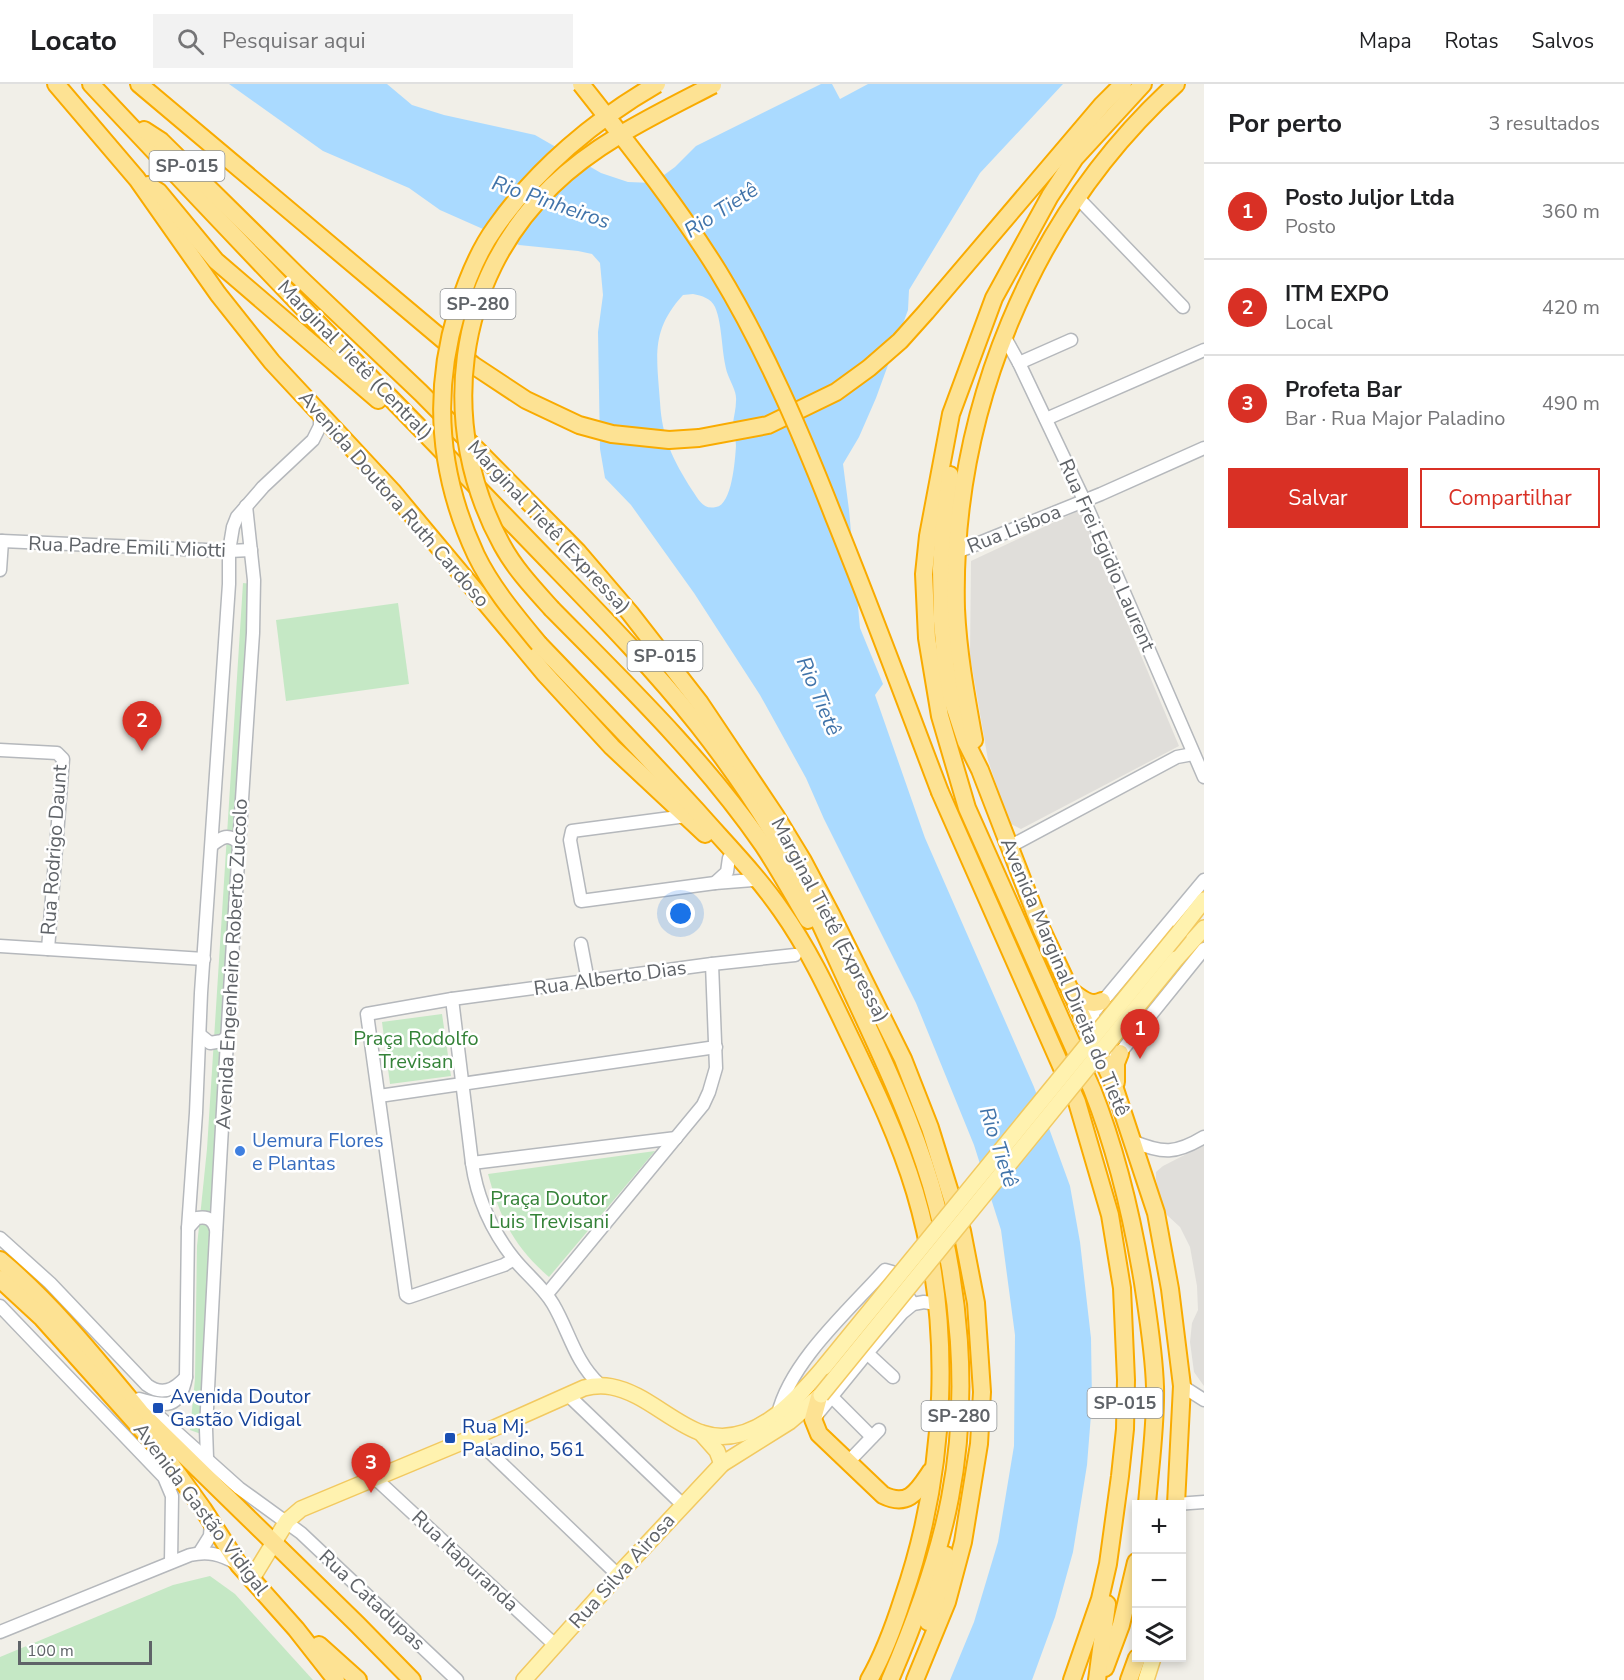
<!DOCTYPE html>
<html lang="pt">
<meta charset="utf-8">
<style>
body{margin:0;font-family:"Nunito Sans",sans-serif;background:#f2f2f2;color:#202124}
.controls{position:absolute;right:18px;bottom:18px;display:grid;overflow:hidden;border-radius:0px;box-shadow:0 3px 9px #0003}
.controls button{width:54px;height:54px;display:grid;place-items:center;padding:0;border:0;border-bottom:2px solid #e0e0e0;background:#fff;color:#202124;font:30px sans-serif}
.scale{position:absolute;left:18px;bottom:15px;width:134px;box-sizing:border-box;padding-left:6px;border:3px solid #5f6368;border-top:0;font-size:16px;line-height:21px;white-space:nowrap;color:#5f6368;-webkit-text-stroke:4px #fff;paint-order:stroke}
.you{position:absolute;left:681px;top:830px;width:21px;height:21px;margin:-15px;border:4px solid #fff;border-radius:50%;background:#1a73e8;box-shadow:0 0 0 9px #1a73e833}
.badge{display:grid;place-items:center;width:39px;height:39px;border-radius:50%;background:#d93025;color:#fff;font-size:20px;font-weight:700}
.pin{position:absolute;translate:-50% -50px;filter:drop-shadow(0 2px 3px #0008)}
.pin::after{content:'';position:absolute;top:32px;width:21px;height:18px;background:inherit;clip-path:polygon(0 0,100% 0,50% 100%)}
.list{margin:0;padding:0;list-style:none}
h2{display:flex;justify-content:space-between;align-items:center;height:78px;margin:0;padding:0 24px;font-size:26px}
h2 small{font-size:20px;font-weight:400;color:#757577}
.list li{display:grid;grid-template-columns:39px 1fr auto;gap:18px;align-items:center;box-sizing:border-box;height:96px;padding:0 24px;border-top:2px solid #e0e0e0}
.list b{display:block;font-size:22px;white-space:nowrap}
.list p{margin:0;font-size:20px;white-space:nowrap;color:#757577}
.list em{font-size:20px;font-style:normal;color:#757577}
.actions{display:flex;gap:12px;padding:18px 24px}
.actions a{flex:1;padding:14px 0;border:2px solid #d93025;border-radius:0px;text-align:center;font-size:21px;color:#d93025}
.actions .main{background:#d93025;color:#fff}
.icon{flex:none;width:33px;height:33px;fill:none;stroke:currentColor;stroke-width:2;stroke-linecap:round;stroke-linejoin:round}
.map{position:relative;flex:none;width:1204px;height:1596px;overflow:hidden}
header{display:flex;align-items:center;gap:36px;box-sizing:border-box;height:84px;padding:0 30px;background:#fff;border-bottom:2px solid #e0e0e0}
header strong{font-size:28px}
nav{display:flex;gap:33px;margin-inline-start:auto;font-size:21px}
.search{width:420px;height:54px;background:#f2f2f2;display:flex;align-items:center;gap:15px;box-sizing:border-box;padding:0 21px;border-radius:0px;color:#757577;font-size:22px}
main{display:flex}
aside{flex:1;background:#fff}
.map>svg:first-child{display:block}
.industrial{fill:#e0deda}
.green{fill:#c5e8c5}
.water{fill:#aadaff;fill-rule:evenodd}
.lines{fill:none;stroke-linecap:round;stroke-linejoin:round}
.minor-casing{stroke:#b5b8bc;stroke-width:15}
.major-casing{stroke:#f2c960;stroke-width:18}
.highway-casing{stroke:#f9ab00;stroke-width:20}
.minor{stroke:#fff;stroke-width:12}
.major{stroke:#fff2af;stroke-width:15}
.highway{stroke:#fde293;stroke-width:16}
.major-bridge-casing{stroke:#f2c960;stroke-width:18;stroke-linecap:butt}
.highway-bridge-casing{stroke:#f9ab00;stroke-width:20;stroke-linecap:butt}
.major-bridge{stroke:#fff2af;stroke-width:15}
.highway-bridge{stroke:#fde293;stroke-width:16}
.shop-dot{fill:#3f7fe0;stroke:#fff;stroke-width:2}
.transit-dot{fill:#1a4fb4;stroke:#fff;stroke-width:2}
.labels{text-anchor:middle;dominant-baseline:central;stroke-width:5;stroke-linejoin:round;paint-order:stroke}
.shield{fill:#fff;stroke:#8f9295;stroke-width:1.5}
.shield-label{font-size:18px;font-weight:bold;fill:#5f6368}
.street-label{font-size:20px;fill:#5f6368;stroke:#fff}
.park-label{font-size:20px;fill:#348238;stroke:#fff}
.shop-label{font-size:20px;fill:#366cbe;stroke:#fff;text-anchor:start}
.transit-label{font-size:20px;fill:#164399;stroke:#fff;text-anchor:start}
.water-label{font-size:21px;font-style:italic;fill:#4174aa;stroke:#fff}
</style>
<header>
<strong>Locato</strong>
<div class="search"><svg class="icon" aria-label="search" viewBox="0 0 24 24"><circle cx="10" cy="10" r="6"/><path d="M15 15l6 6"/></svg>Pesquisar aqui</div>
<nav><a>Mapa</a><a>Rotas</a><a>Salvos</a></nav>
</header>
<main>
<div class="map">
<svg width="1204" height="1596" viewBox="0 0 1204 1596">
<rect width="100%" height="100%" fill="#f1efe8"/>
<!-- industrial -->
<g class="industrial">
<path d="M1080 426 1179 662 1021 745 1009 739 988 676 970 572 971 477Z"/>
<path d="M1204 1061V1302L1194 1288 1190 1258 1192 1239 1198 1226 1197 1202 1190 1163 1180 1143 1167 1131 1160 1115 1156 1095V1088L1163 1082Z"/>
</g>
<!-- green -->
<g class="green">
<path d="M243 499 252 500 201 1350 190 1346 195 1295 197 1162 207 1065Z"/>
<path d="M398 519 409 600 286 617 276 536Z"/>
<path d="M442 930 451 992 390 1000 382 938Z"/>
<path d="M655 1067 549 1193C514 1163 500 1134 488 1090Z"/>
<path d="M210 1492 235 1510 313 1596H0V1573L173 1501Z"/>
</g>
<!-- water -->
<path class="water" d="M229 0H387L412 21 444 31 535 51 601 89 628 98 653 99 675 83 696 62 821 0H832L840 15 868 0H1063L980 89 909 206 908 226 876 314 859 353 843 380 849 426 860 544 883 600 875 611 925 754 1034 1003 1070 1102 1080 1158 1091 1254 1092 1318 1087 1381 1073 1468 1055 1533 1032 1596H950L974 1538 998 1458 1014 1362 1015 1251 1001 1146 974 1061 916 919 824 735 806 694 760 611 694 509 631 421 605 394 600 365 598 248 603 211 600 179 592 170 578 167 519 161 440 126 409 104 323 67ZM693 210C702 212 711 214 715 223 723 241 721 271 728 291 731 299 737 308 736 317 736 324 734 332 733 339 733 347 736 354 736 362 735 376 732 421 716 423 703 426 699 416 692 406 673 376 662 354 660 318 657 273 650 247 683 211Z"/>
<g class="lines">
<defs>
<g id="minor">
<path d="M1077 113 1183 223"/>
<path d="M1004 252 1019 279 1084 416 1204 693"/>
<path d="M1019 279 1071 256"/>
<path d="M1046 335 1204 266"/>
<path d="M0 457H2L0 486"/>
<path d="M2 457 229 467 251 466"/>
<path d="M957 468 1101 410 1204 364"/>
<path d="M0 666 57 669 63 675 48 865"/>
<path d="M686 732 572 747 570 756 581 817 715 799 753 796"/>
<path d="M212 761C222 753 228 749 239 759"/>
<path d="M1009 763 1177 673 1193 670"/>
<path d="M715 799 727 788 729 774"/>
<path d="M581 860 588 897"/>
<path d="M0 862 204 875"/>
<path d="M452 915 472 1079C477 1114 492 1147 514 1175 527 1191 543 1203 553 1220 569 1247 575 1278 599 1300"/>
<path d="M1098 947 1093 939V929L1204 796"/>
<path d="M200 951 210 959 222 957 227 953"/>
<path d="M1114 968 1120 969 1204 865"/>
<path d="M379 1012 716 963"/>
<path d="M1132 1057C1163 1070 1176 1070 1204 1053"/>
<path d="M472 1079 676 1054"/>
<path d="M188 1144 197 1134C207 1132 213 1135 216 1145"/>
<path d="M0 1154 50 1199 147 1301C162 1312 174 1306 186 1293"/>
<path d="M514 1175 504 1181 409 1213 406 1211 367 930 452 915 712 880 795 871"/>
<path d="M547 1210 703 1021 709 1008 716 984 712 880"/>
<path d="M0 1222 164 1393 172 1412 171 1478"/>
<path d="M867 1269 893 1293"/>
<path d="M1182 1302 1204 1316"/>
<path d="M568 1311 683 1421"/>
<path d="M832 1313 872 1353"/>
<path d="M139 1315C166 1323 180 1325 186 1293L188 1144 196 1029 201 909 229 500V467L233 443 237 433 263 403 313 356 320 342V329"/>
<path d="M144 1319 239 1404 301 1449 457 1596"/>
<path d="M778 1330C790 1278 849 1226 885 1186L892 1188 913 1220"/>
<path d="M815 1333 867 1269 902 1229 913 1220 924 1218 936 1220"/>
<path d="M474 1353 618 1491"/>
<path d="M853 1373 879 1346"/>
<path d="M207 1374 206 1345C219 1079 235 814 253 549L254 496 246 422"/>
<path d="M376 1395 555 1561"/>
<path d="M1176 1420 1204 1418"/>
<path d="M200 1468 210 1452 211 1438"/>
<path d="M0 1548 190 1471C208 1467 220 1470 236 1479"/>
</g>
<g id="major">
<path d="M1180 847 1204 816"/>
<path d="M1176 875 1204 844"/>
<path d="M701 1349 717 1367 722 1380"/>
<path d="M251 1496 287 1437 301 1425 474 1353 584 1304C604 1299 619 1303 637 1312 657 1322 682 1343 702 1349 752 1366 796 1316 824 1283"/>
<path d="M524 1596 618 1491 722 1380 789 1338 821 1311"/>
<path d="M1146 1596 1153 1574"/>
</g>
<g id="highway">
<path d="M56 0 137 95 218 210 272 278 392 407 545 590 612 663 705 750"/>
<path d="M91 0C183 98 275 196 369 292 425 349 480 406 536 464 591 521 648 578 698 641 735 688 770 740 798 793 818 833 836 874 855 915 883 975 912 1037 931 1101 960 1201 970 1311 950 1414 938 1477 915 1538 890 1596"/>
<path d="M139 0 473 281 526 316 579 341 612 350 669 356 699 354 768 341 836 308 869 284 900 257 926 228 1102 21 1123 0"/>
<path d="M1143 0 1075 74 1050 112 994 214 951 330 928 452 924 490 927 554 940 632 967 724 1092 1005C1117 1068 1132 1132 1143 1199 1148 1233 1154 1268 1155 1303 1156 1342 1150 1382 1147 1420"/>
<path d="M144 46 161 57 299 193 421 309 577 467 630 529 700 619 775 731 803 777 832 832 903 975 930 1044 962 1147 976 1219 982 1308 979 1360 963 1458 947 1518 915 1596"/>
<path d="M148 101 159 108 216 177 378 316"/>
<path d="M950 391 943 450 941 485 942 537 946 582 951 612 966 658 980 686 1041 844 1112 996 1156 1129 1170 1205 1182 1302 1176 1420"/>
<path d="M552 525C626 600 703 674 763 761 779 785 793 811 808 836"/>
<path d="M539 560C592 615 645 670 697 727 726 760 756 790 781 826 810 867 830 911 851 955 875 1005 899 1055 915 1108 954 1239 947 1386 903 1514 894 1542 884 1570 869 1596"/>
<path d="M974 656C966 612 958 569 956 525 951 329 1031 132 1176 0"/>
<path d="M940 708 1077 1018 1110 1131 1122 1204 1126 1296 1125 1345 1120 1392 1108 1480 1100 1515 1072 1596"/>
<path d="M1071 907C1081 914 1090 923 1102 917"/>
<path d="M1116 998V979L1120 969"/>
<path d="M0 1176C54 1221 98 1277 142 1330L357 1540 412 1596"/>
<path d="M0 1195 42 1234 162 1368 203 1425 239 1481 296 1545 336 1596"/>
<path d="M819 1313 813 1335 819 1350 883 1411C909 1424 918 1406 931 1387"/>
<path d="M928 1538 937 1512 946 1471"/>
<path d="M319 1561 358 1596"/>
<path d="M1105 1584 1121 1541 1136 1478"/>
<path d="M1097 1596 1107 1520"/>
<path d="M1129 1596 1137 1574"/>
</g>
</defs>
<!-- minor casing -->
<use href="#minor" class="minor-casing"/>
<!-- major casing -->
<use href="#major" class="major-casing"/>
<!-- highway casing -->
<use href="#highway" class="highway-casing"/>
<!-- minor -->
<use href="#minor" class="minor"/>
<!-- major -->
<use href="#major" class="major"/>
<!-- highway -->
<use href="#highway" class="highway"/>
<defs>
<g id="major-bridge">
<path d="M824 1283 1180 847"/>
<path d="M821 1311 1176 875"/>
</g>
<g id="highway-bridge">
<path d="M581 0C629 61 677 121 718 187 765 264 801 349 834 433 871 524 905 616 940 708"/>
<path d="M552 525C534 505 515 485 502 461 437 343 454 196 552 102 597 58 657 30 713 1"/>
<path d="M539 560C516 532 492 504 476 471 439 392 432 310 457 227 466 198 477 169 495 144 536 85 596 35 657 0"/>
</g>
</defs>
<!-- major-bridge casing -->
<use href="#major-bridge" class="major-bridge-casing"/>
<!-- highway-bridge casing -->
<use href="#highway-bridge" class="highway-bridge-casing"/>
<!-- major-bridge -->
<use href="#major-bridge" class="major-bridge"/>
<!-- highway-bridge -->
<use href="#highway-bridge" class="highway-bridge"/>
</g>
<!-- markers -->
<circle class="shop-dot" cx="240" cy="1067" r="6"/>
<g class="transit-dot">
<rect x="152" y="1318" width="12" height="12" rx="3"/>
<rect x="444" y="1348" width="12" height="12" rx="3"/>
</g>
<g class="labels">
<!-- shield labels -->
<g class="shield">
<rect x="149.5" y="67" width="75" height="30" rx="4.5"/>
<rect x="440.5" y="205" width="75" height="30" rx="4.5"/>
<rect x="627.5" y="557" width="75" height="30" rx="4.5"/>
<rect x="1087.5" y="1304" width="75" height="30" rx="4.5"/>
<rect x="921.5" y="1317" width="75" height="30" rx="4.5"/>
</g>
<g class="shield-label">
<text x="187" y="82">SP-015</text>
<text x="478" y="220">SP-280</text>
<text x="665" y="572">SP-015</text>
<text x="1125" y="1319">SP-015</text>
<text x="959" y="1332">SP-280</text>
</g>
<!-- street labels -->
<g class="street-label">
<text transform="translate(355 276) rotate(46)">Marginal Tietê (Central)</text>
<text transform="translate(394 415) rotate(49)">Avenida Doutora Ruth Cardoso</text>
<text transform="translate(549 443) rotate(47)">Marginal Tietê (Expressa)</text>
<text transform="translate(1014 445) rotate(-22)">Rua Lisboa</text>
<text transform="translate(127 463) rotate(2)">Rua Padre Emili Miotti</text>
<text transform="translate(1107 471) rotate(66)">Rua Frei Egidio Laurent</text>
<text transform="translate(54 766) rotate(-86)">Rua Rodrigo Daunt</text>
<text transform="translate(830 836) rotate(62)">Marginal Tietê (Expressa)</text>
<text transform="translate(232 880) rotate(-87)">Avenida Engenheiro Roberto Zuccolo</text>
<text transform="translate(1065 893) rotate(67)">Avenida Marginal Direita do Tietê</text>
<text transform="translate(610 894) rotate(-8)">Rua Alberto Dias</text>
<text transform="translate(201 1425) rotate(53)">Avenida Gastão Vidigal</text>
<text transform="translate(465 1477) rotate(43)">Rua Itapuranda</text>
<text transform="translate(622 1487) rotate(-48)">Rua Silva Airosa</text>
<text transform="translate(372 1516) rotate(43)">Rua Catadupas</text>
</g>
<!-- park labels -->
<g class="park-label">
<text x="416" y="954">Praça Rodolfo<tspan x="416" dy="23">Trevisan</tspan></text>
<text x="549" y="1114">Praça Doutor<tspan x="549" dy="23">Luis Trevisani</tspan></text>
</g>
<!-- shop labels -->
<g class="shop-label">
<text x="252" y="1056">Uemura Flores<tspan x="252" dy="23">e Plantas</tspan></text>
</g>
<!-- transit labels -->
<g class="transit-label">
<text x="170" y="1312">Avenida Doutor<tspan x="170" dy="23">Gastão Vidigal</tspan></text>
<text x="462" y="1342">Rua Mj.<tspan x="462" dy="23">Paladino, 561</tspan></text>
</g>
<!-- water labels -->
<g class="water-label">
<text transform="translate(551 118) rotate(19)">Rio Pinheiros</text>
<text transform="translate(721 126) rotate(-33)">Rio Tietê</text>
<text transform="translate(819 612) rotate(67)">Rio Tietê</text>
<text transform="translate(999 1063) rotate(72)">Rio Tietê</text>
</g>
</g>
</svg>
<div class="controls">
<button>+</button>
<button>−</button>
<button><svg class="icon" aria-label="layers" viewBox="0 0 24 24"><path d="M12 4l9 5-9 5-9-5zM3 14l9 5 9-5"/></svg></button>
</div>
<div class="scale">100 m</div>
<div class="you"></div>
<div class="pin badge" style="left:1140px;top:975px">1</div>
<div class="pin badge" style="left:142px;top:667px">2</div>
<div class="pin badge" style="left:371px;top:1409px">3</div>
</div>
<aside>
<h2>Por perto<small>3 resultados</small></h2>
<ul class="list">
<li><span class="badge">1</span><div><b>Posto Juljor Ltda</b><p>Posto</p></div><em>360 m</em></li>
<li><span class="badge">2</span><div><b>ITM EXPO</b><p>Local</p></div><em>420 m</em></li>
<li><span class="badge">3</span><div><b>Profeta Bar</b><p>Bar · Rua Major Paladino</p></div><em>490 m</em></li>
</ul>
<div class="actions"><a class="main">Salvar</a><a>Compartilhar</a></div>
</aside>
</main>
